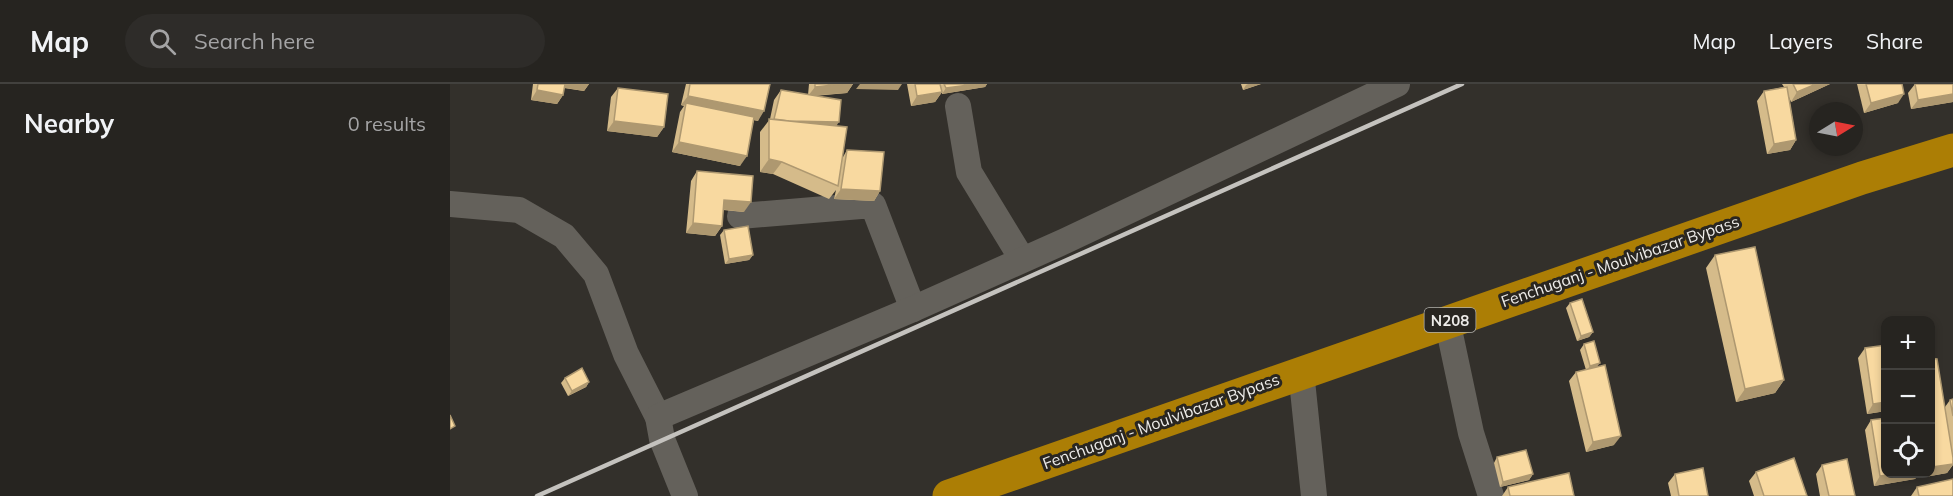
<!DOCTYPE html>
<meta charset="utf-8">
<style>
body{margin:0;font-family:Mulish,sans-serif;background:#2e2c29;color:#f1f3f6}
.controls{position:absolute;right:18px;bottom:18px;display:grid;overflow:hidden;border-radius:12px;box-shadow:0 3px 9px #0003}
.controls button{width:54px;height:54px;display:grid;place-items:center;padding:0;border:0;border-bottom:2px solid #42413e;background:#262420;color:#f1f3f6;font:30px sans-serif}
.compass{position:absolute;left:1359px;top:18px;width:54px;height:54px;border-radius:50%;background:#262420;box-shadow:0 3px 9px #0003;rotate:80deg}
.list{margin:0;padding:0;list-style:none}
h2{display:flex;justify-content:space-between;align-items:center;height:78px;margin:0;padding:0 24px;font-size:26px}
h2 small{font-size:20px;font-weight:400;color:#a4a4a5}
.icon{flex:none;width:33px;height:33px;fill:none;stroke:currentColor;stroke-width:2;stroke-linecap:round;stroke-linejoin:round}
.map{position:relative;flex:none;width:1503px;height:412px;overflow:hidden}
header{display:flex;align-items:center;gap:36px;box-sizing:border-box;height:84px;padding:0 30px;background:#262420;border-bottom:2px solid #42413e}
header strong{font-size:28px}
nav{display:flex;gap:33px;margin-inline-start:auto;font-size:21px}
.search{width:420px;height:54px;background:#2e2c29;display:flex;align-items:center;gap:15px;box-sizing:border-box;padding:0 21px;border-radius:33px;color:#a4a4a5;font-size:22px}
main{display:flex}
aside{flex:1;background:#262420}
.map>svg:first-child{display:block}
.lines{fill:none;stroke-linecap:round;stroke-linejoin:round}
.street{stroke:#64615b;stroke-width:26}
.highway{stroke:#ac7e05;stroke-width:33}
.rail{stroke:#c4c2be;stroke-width:4.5}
.wall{fill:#d5bb8a}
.shaded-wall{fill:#ae9870}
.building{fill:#f8d9a0;stroke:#ae9870;stroke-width:1.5}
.labels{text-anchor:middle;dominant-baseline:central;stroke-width:6;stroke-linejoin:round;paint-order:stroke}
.shield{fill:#292621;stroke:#b3b1ad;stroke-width:1.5}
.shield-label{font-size:15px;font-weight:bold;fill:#eeece9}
.street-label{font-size:16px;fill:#eeece9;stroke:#292621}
</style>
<header>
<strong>Map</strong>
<div class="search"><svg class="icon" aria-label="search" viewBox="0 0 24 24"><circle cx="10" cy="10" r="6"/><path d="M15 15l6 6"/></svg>Search here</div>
<nav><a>Map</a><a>Layers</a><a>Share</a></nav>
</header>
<main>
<aside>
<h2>Nearby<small>0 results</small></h2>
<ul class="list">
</ul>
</aside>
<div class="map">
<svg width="1503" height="412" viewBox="0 0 1503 412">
<rect width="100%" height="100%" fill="#33302b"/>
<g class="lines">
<!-- street -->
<g class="street">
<path d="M508 22 519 88 572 175"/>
<path d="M0 120 69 126 114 152 146 190 176 270 208 333"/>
<path d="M290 132 423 121 463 225"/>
<path d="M997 236 1021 349 1041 412"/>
<path d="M851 287 864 412"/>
<path d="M235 412 212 355 208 333 463 225 615 157 947 0"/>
</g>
<!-- highway -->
<path class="highway" d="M499 412 1412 94 1503 66"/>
<!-- rail -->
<path class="rail" d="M87 412 1012 0"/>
</g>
<!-- wall -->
<g class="wall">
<path d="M83 0H139L134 7 114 4 113 11 107 20 81 16Z"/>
<path d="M236 0H320L308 37 304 36 290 82 222 68 230 28 234 22 231 21Z"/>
<path d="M359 0H403L397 9 364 12 386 42 393 73 397 66 430 107 424 117 384 115 386 106 379 115 323 90 310 88V48L320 35 324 16 331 6 358 11Z"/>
<path d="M457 0H537L535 3 492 10V8L485 18 461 22Z"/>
<path d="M791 0H811L793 6Z"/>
<path d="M1332 0H1380L1341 18 1339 13 1346 56 1340 66 1317 70 1307 17 1314 7 1334 3Z"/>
<path d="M1407 0H1452L1448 19 1414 29Z"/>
<path d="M1465 0H1503V18L1461 25 1458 9Z"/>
<path d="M168 4 214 43 207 53 157 47 161 13Z"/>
<path d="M247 87 294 128 273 126 272 142 265 152 236 149 241 97Z"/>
<path d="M274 146 303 171 299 176 275 180 270 151Z"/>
<path d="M1265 171 1334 296 1325 309 1286 318 1256 184Z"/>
<path d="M1120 219 1143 248 1139 253 1127 257 1116 224Z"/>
<path d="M1134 260 1147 283 1164 361 1136 368 1119 297 1126 288 1136 286 1130 266Z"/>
<path d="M1415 264 1436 327 1417 330 1408 274Z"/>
<path d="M1480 274 1495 323 1500 316 1503 315V381L1497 389 1475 393V390H1480Z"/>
<path d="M115 294 139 298 136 303 118 312 111 299Z"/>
<path d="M1421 336 1436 390H1469L1465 395 1424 402 1415 346Z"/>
<path d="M1047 373 1083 390 1079 396 1050 403 1044 379Z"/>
<path d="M1372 381 1405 412H1370L1366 390Z"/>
<path d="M1306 388 1357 412H1304L1299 397Z"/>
<path d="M1225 390 1258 412H1221L1218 399Z"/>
<path d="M1058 403 1124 412H1052Z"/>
<path d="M1467 403 1503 412H1461Z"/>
</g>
<!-- shaded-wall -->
<g class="shaded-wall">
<path d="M112 0H139L134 7 110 3Z"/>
<path d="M392 0H403L397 9 358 12 365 3Z"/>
<path d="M410 0H452L448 6 406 5Z"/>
<path d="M526 0H537L535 3 492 10 496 4Z"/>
<path d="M798 0H811L793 6 796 1Z"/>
<path d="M1366 0H1380L1341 18 1347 8Z"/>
<path d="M87 6 113 11 107 20 81 16Z"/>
<path d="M492 8 485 18 461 22 467 12Z"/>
<path d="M1454 10 1448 19 1414 29 1421 19Z"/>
<path d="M1503 10V18L1461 25 1468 16Z"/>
<path d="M238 12 314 27 308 37 236 22V19L234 22 231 21Z"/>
<path d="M324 36 389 38 382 48Z"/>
<path d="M164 37 214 43 207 53 157 47Z"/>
<path d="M1346 56 1340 66 1317 70 1324 60Z"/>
<path d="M229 58 297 72 290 82 222 68Z"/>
<path d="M319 75 332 78 323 90 310 88Z"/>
<path d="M391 105 430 107 424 117 384 115Z"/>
<path d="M274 116 301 118 294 128 268 125Z"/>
<path d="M243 139 272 142 265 152 236 149Z"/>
<path d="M303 171 299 176 275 180 279 175Z"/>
<path d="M1143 248 1139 253 1127 257 1131 252Z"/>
<path d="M1150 279 1146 284 1136 287 1140 282Z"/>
<path d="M1334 296 1325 309 1286 318 1295 305Z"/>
<path d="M139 298 136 303 118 312 122 307Z"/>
<path d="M1436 318V327L1417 330 1423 320Z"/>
<path d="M1171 352 1164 361 1136 368 1143 358Z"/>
<path d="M1503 380 1497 389 1475 393 1478 390H1480V386L1482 383Z"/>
<path d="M1083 390 1079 396 1050 403 1053 398Z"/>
<path d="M1445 390H1469L1465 395 1424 402 1430 392Z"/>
</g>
<!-- building -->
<g class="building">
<path d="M88 0H115L113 11 87 6Z"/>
<path d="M240 0H320L314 27 238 12Z"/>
<path d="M365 0H392L365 3Z"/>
<path d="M465 0H490L492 8 467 12Z"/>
<path d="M494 0H526L496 4Z"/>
<path d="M1343 0H1366L1347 8Z"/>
<path d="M1416 0H1452L1454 10 1421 19Z"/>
<path d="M1465 0H1503V10L1468 16Z"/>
<path d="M1337 3 1346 56 1324 60 1314 7Z"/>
<path d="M168 4 218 10 214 43 164 37Z"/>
<path d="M331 6 391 16 389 38 339 37 324 35Z"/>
<path d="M236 19 304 33 297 72 229 58Z"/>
<path d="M319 35 397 43 388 102 332 78 319 75Z"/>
<path d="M397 66 434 68 430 107 391 105Z"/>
<path d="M247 87 303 92 301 118 274 116 272 142 243 139Z"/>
<path d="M298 142 303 171 279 175 274 146Z"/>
<path d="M1305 163 1334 296 1295 305 1265 171Z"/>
<path d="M1132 215 1143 248 1131 252 1120 219Z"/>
<path d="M1144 257 1150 279 1140 282 1134 260Z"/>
<path d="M1436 261V318L1423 320 1415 264Z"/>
<path d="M1480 274 1487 275 1503 374V380L1482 383 1480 372Z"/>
<path d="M1155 281 1171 352 1143 358 1126 288Z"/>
<path d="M132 284 139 298 122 307 115 294Z"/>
<path d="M1503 315V332L1500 316Z"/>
<path d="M0 331 5 342 0 345Z"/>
<path d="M1436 334V390H1445L1430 392 1421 336Z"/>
<path d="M1076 366 1083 390 1053 398 1047 373Z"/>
<path d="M1344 374 1357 412H1314L1306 388Z"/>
<path d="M1397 375 1405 412H1379L1372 381Z"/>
<path d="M1253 384 1258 412H1229L1225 390Z"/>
<path d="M1119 389 1124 412H1060L1058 403Z"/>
<path d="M1503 395V412H1469L1467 403Z"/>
</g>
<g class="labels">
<!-- shield labels -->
<rect class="shield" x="974.5" y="224" width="51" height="24" rx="4.5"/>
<g class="shield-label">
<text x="1000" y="236">N208</text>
</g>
<!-- street labels -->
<g class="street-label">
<text transform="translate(1170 177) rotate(-19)">Fenchuganj - Moulvibazar Bypass</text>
<text transform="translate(711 337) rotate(-20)">Fenchuganj - Moulvibazar Bypass</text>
</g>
</g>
</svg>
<div class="controls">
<button>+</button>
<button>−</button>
<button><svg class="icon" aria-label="locate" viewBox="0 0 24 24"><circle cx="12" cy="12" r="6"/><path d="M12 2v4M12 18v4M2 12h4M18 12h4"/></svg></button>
</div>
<svg class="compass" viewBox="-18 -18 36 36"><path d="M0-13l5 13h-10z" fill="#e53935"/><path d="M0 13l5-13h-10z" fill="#a4a4a5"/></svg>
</div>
</main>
